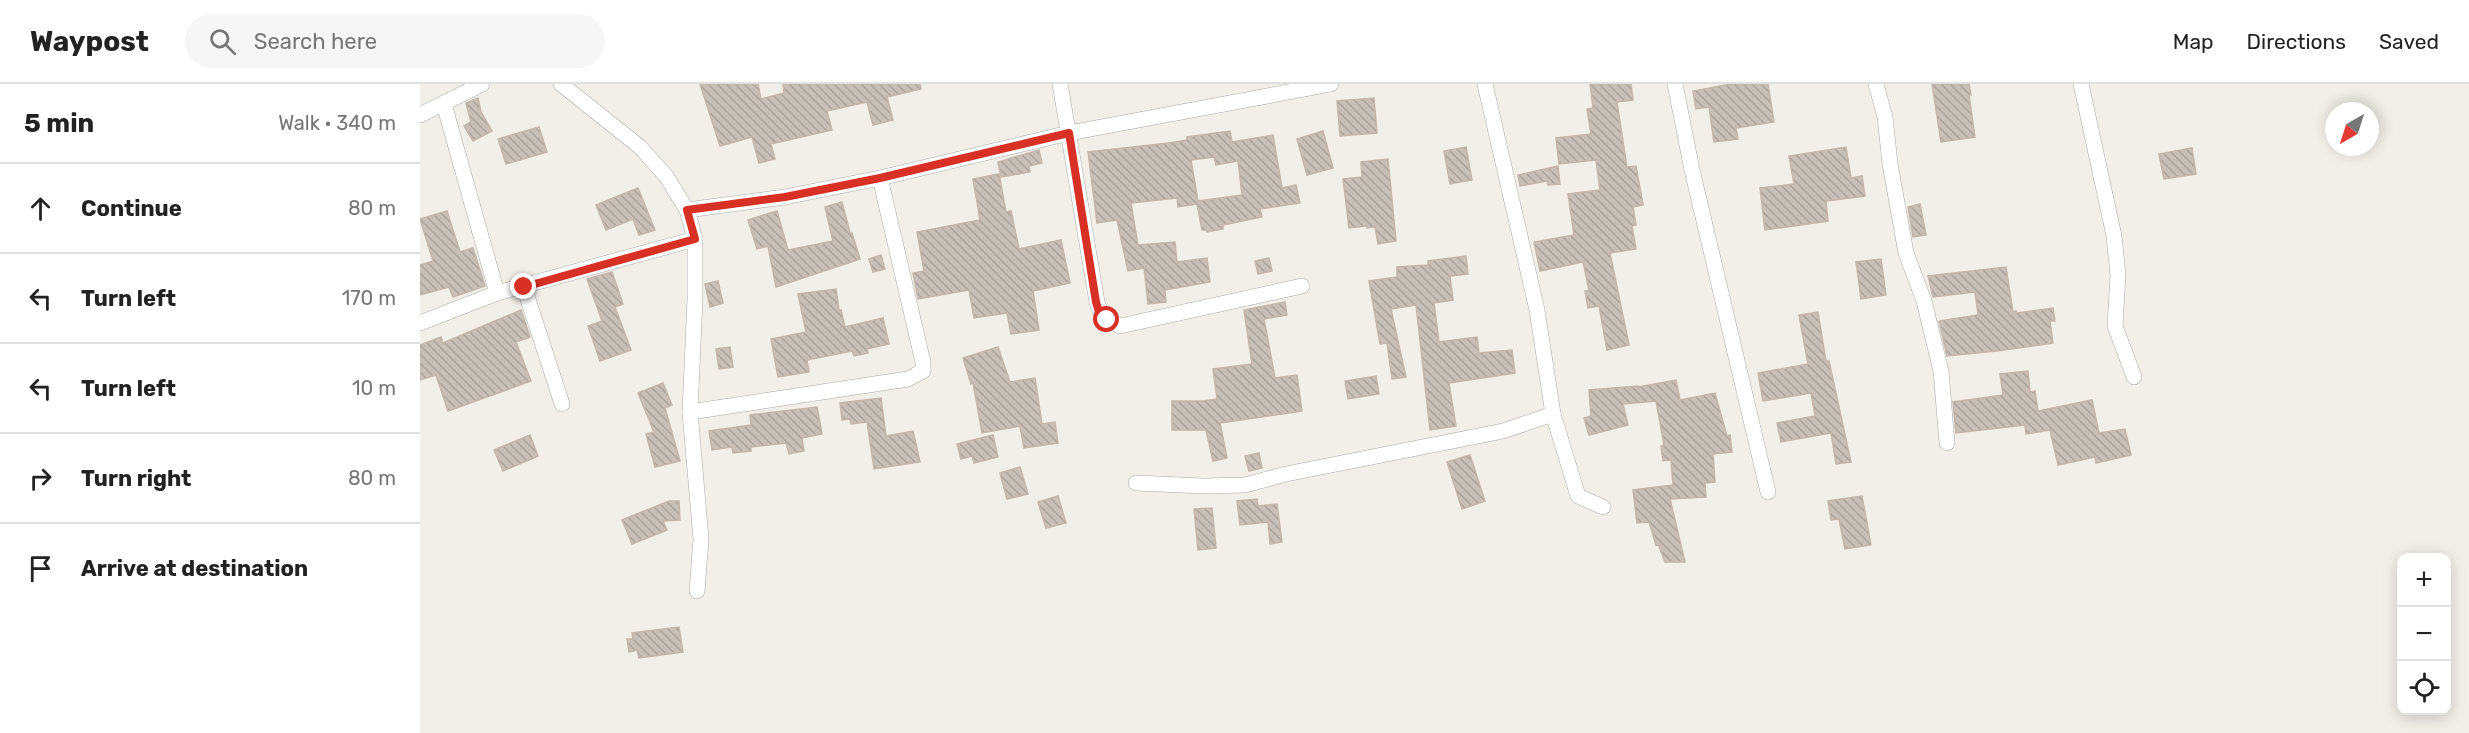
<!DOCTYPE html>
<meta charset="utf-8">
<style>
body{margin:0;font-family:Rubik,sans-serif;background:#f6f6f6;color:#222}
.controls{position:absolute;right:18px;bottom:18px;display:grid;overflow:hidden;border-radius:12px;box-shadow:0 3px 15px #0003}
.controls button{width:54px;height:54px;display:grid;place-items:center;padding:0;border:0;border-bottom:2px solid #e0e0e0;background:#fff;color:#222;font:30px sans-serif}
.compass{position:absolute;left:1905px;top:18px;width:54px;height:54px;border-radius:50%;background:#fff;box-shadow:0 3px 15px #0003;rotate:219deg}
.stop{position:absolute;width:18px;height:18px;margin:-14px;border:4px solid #d93025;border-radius:50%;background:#fff}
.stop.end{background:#d93025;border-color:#fff;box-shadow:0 2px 6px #0008}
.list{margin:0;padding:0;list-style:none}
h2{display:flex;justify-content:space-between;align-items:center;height:78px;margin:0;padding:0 24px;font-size:26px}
h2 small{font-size:20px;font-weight:400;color:#767676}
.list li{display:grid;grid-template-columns:39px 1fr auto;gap:18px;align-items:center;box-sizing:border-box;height:90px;padding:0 24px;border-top:2px solid #e0e0e0}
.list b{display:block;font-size:22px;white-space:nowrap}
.list em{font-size:20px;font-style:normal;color:#767676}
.icon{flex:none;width:33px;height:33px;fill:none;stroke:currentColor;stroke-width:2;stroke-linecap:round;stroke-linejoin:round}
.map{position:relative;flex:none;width:2049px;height:649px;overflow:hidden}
header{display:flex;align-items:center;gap:36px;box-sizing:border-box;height:84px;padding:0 30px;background:#fff;border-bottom:2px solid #e0e0e0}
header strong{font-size:28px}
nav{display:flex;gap:33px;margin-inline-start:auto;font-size:21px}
.search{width:420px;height:54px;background:#f6f6f6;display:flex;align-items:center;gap:15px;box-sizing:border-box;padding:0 21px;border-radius:33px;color:#767676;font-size:22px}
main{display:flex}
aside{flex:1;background:#fff}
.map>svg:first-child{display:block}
.building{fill:url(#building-back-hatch);stroke:#c4b6ab;stroke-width:1.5;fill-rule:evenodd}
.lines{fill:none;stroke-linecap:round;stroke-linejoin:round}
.minor-casing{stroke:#a9a9a9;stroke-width:16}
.minor{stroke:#fff;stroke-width:15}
.route{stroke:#d93025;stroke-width:8}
</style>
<header>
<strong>Waypost</strong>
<div class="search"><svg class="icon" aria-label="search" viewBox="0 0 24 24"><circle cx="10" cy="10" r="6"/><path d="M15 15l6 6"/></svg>Search here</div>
<nav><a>Map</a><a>Directions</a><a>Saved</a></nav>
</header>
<main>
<aside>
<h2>5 min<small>Walk · 340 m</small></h2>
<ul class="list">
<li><svg class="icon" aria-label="ahead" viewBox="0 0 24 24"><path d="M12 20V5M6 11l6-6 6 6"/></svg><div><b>Continue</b></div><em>80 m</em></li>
<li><svg class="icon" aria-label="left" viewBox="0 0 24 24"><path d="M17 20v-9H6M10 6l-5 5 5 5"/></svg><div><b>Turn left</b></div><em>170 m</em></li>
<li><svg class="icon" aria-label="left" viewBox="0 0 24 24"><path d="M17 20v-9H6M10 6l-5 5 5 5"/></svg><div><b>Turn left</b></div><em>10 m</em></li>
<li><svg class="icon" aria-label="right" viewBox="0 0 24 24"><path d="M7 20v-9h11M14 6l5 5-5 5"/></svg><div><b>Turn right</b></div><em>80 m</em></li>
<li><svg class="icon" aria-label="arrive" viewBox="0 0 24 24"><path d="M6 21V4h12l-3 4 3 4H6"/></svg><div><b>Arrive at destination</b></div></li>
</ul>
</aside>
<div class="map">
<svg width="2049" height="649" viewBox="0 0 2049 649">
<defs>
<pattern id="building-back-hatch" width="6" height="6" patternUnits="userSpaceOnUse" patternTransform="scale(1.5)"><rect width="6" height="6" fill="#c7bfb8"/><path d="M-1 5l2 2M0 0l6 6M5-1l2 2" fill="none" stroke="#aba49e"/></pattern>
</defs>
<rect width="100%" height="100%" fill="#f2efe9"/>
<!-- building -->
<g class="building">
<path d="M280 0H338L341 15 364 9 363 0H500L501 5 467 13 473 36 453 41 447 18 407 27 412 46 351 60 355 75 339 79 332 53 300 62Z"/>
<path d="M1170 0H1211L1213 16 1197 18 1207 83 1216 82 1223 121 1213 123 1216 141 1212 142 1216 165 1190 169 1209 261 1187 266 1179 222 1168 224 1165 207 1169 206 1163 178 1120 187 1114 158 1154 151 1148 110 1180 106 1176 76 1139 80 1136 54 1171 50 1167 25 1173 24Z"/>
<path d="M1311 0H1348L1354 38 1316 44 1318 55 1294 58 1289 23 1276 25 1273 7Z"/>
<path d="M1512 0H1549L1551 11H1549L1555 53 1521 58Z"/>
<path d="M58 14 61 28 72 47 53 57 44 42 51 38 46 19Z"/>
<path d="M954 14 957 49 920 52 917 17Z"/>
<path d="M119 43 127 68 86 80 78 55Z"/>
<path d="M810 47 812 58 853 51 862 104 876 101 880 119 840 125 842 133 803 141V145L787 148 786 146H782L777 120 758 123 757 114 711 119 718 161 755 158 757 178 787 174 790 198 745 206 746 218 728 220 724 184 708 187 697 136 677 139 668 68 749 59 767 56V53ZM794 73 796 81 818 77 822 111 778 117 771 76Z"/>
<path d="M903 47 913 84 887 91 877 55Z"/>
<path d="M1046 63 1052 96 1030 100 1024 67Z"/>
<path d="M1426 63 1431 94 1442 92 1445 112 1406 117 1408 137 1345 146 1340 104 1374 100 1369 72Z"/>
<path d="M1772 64 1776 90 1744 95 1739 70Z"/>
<path d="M619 66 622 79 609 82 610 88 581 93 578 78Z"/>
<path d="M968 75 976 157 958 160 955 143 947 144V142L929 144 923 95 942 93 941 78Z"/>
<path d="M1138 82 1140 100 1128 101 1127 97 1100 102 1098 91Z"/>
<path d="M579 90 586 128 591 127 599 165 641 156 650 199 613 207 619 246 591 250 587 229 554 234 549 206 498 215 493 189 504 187 497 148 560 136 553 95Z"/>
<path d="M218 104 235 146 219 151 213 135 186 146 176 121Z"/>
<path d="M422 118 430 149H432L440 175 356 203 348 162 337 165 328 136 357 127 368 166 413 157 405 123Z"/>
<path d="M1500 120 1506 151 1493 153 1488 123Z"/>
<path d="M27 127 40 168 53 164 65 202 33 213 29 203 0 211V181L13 177 0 135Z"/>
<path d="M461 171 465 185 453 188 449 175Z"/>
<path d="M1046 172 1048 190 1030 192 1033 216 1014 219 1019 258 1057 253 1059 269 1092 266 1095 289 1029 299 1036 342 1010 346 996 221 971 225 986 293 972 295 967 259 960 260 949 197 977 193V183L1008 181V177Z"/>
<path d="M849 174 852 187 838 190 835 177Z"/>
<path d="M1461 175 1466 211 1441 215 1436 178Z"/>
<path d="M1586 183 1593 228 1596 227 1597 229 1633 224 1635 237H1630L1633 259 1577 267 1527 272 1519 237 1558 231 1555 208 1513 213 1508 192Z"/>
<path d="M192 188 203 220 195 223 211 266 180 277 168 242 182 237 167 195Z"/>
<path d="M298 197 303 219 290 223 285 200Z"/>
<path d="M416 205 419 226H421L425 243 463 234 469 260 447 265 448 269 434 272 432 267 387 276 389 288 358 293 351 255 386 248 378 210Z"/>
<path d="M865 218 867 231 844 235 855 294 877 291 882 327 800 339 807 374 793 377 786 346H752V317H783L797 315 793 285 832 280 824 226Z"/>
<path d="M101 226 110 253 96 258 111 297 28 327 16 291 0 296V261L21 253 23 259Z"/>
<path d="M1398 228 1406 277H1409L1431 378 1416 380 1411 349 1361 358 1357 339 1395 332 1391 309 1343 317 1338 289 1388 280 1379 231Z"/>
<path d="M310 263 313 283 299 285 296 265Z"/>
<path d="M578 263 590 298 615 294 622 340 635 338 638 359 604 364 600 342 562 349 553 299 551 300 543 274Z"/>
<path d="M1608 287 1610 308 1615 307 1618 327 1672 316 1679 349 1705 345 1711 371 1676 379 1675 373 1638 381 1630 346 1606 350 1605 341 1536 349 1533 318 1583 311 1580 290Z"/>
<path d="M956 292 959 310 928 315 925 297Z"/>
<path d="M1256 296 1260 316 1295 309 1307 352 1310 351 1312 368 1293 370 1295 398 1285 399 1286 413 1250 415 1265 478H1245L1238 460 1236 461 1229 438 1217 439 1213 406 1253 401 1251 376 1243 377 1241 362 1244 361 1236 317 1203 320 1208 341 1169 351 1164 334 1171 332 1169 306 1218 302V303Z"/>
<path d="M243 299 252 321 245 324 260 377 235 383 226 350 234 348 218 309Z"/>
<path d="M461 314 466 352 493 347 500 378 454 385 447 338 431 340 430 335 422 336 420 319Z"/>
<path d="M397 323 402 350 382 354 384 367 369 370 366 359 331 363V367L313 369 312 363 292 366 289 347 331 341 330 331Z"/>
<path d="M110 351 118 372 83 387 74 366Z"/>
<path d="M573 351 578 373 554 379 552 372 541 375 537 360Z"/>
<path d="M839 369 842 384 829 387 825 372Z"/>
<path d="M1050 371 1065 417 1042 425 1027 378Z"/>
<path d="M600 383 608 410 587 415 580 389Z"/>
<path d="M638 412 646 439 626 444 618 418Z"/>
<path d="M1442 412 1451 461 1425 465 1419 435 1411 436 1408 417Z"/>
<path d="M837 415 838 422 857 420 862 458 850 460 848 438 820 441 817 417Z"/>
<path d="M249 417H259L260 436 243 437 247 446 212 460 202 436Z"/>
<path d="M792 424 796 464 778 466 774 425Z"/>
<path d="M259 543 263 568 219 574 217 566 209 568 207 555H213L212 549Z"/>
</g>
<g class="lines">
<defs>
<g id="minor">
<path d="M141 0 220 63 246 92 267 126 275 155V215L270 328 281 455 277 507"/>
<path d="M640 0 677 218C681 232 687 236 700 242L882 202"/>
<path d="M1065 0 1117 226 1133 330 1158 412 1183 423"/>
<path d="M1255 0 1272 86 1348 408"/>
<path d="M1456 0 1465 33 1470 80 1486 169 1504 217 1521 287 1527 359"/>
<path d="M1661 0 1694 152 1698 191 1695 242 1714 293"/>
<path d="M24 20 77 209"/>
<path d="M0 31 62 0"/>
<path d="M267 126 365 113 460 94 649 49 911 0"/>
<path d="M104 203 142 320"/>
<path d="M0 239 77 209 275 155"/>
<path d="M270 328 488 295 503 287V278L460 94"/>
<path d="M716 399 784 402 825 401 866 390 1083 347 1133 330"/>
</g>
</defs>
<!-- minor casing -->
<use href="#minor" class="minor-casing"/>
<!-- minor -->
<use href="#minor" class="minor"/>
</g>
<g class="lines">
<!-- route -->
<path class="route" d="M104 203 275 155 267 126 365 113 460 94 649 49 676 218 679 228 687 236"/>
</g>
</svg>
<div class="controls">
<button>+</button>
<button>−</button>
<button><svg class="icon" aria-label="locate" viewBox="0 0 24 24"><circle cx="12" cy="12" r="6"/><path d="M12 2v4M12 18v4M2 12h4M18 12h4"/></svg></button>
</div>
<svg class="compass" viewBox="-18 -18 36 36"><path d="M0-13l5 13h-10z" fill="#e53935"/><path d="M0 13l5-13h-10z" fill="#767676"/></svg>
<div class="stop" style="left:687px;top:236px"></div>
<div class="stop end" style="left:104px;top:203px"></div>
</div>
</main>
